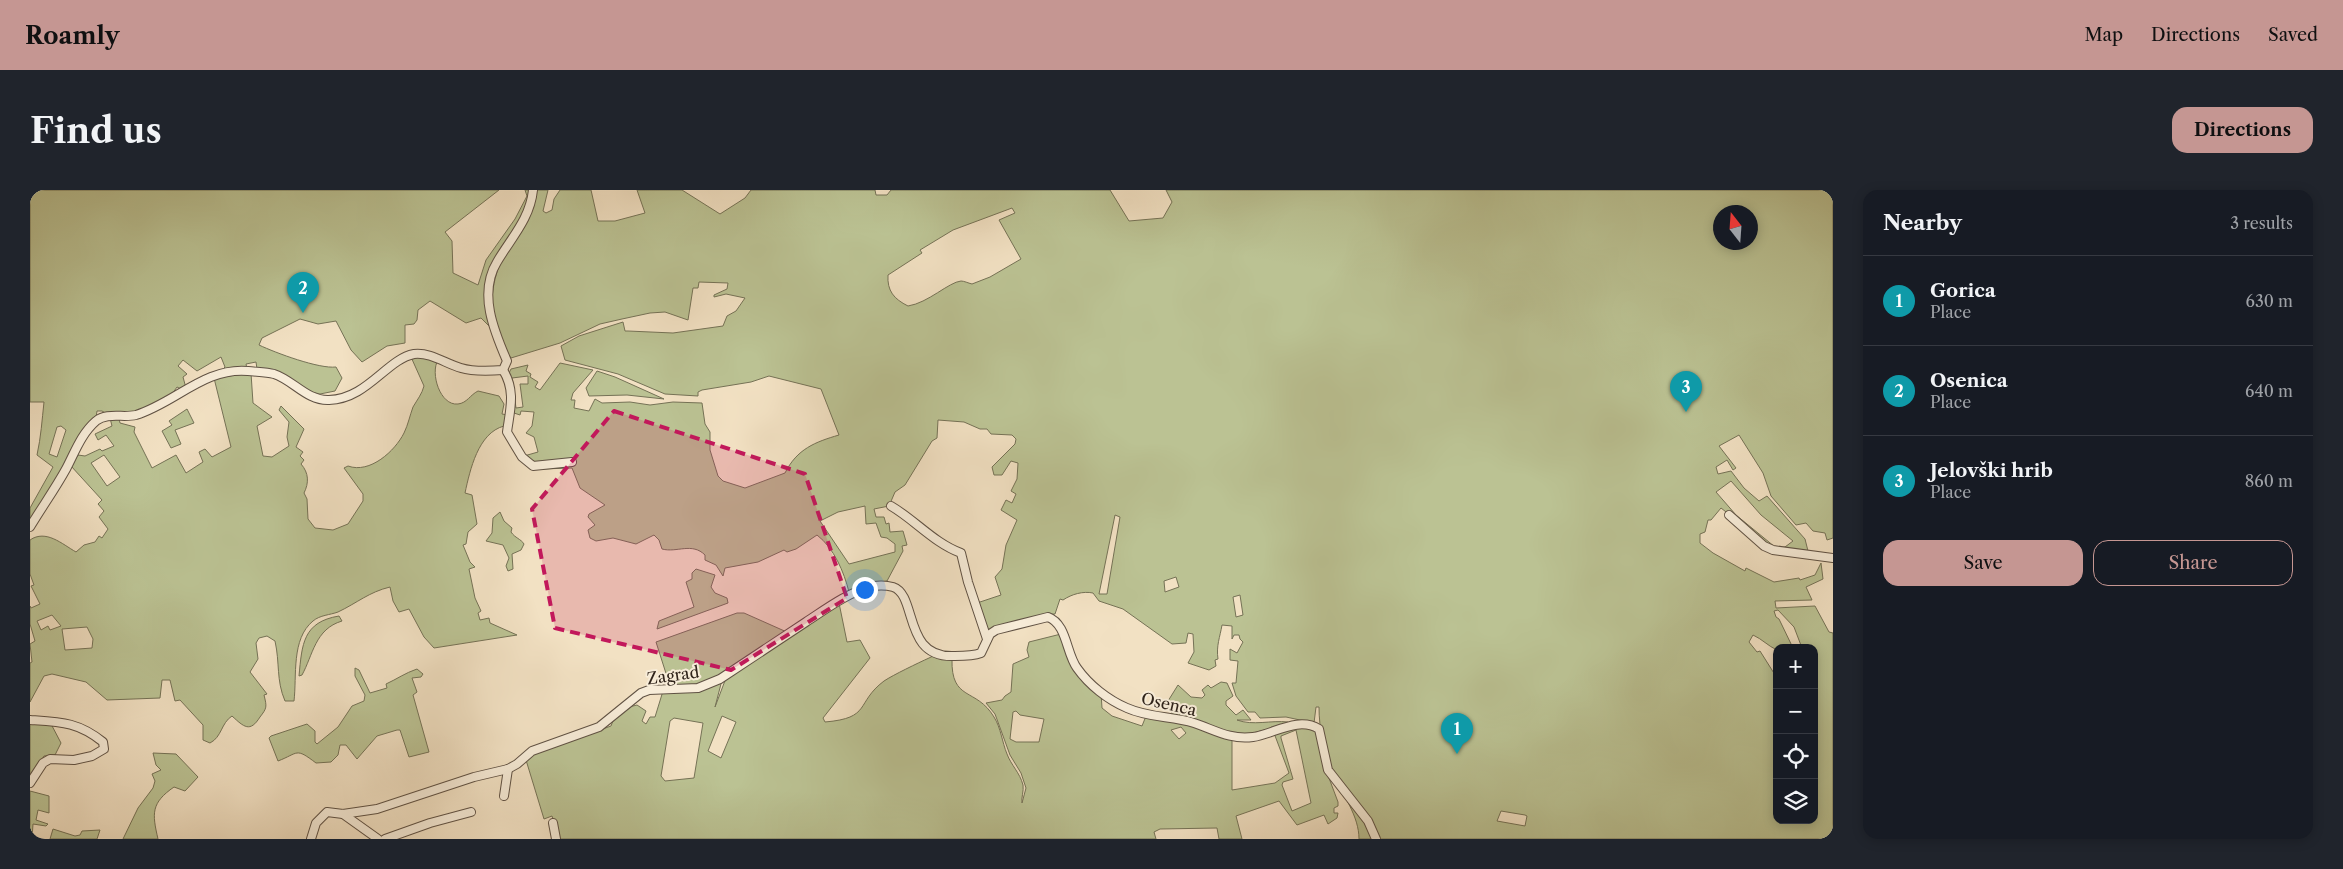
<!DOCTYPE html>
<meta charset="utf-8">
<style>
body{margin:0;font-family:"Libre Caslon Text",serif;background:#20242c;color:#f1f3f6}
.controls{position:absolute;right:15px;bottom:15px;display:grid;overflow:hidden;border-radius:10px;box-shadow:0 2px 12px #0003}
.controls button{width:45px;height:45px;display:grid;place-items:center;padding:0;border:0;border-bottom:1px solid #363941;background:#171b24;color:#f1f3f6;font:25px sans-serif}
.compass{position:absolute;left:1683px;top:15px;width:45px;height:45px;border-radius:50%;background:#171b24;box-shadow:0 2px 12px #0003;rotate:343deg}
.you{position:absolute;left:834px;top:399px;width:18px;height:18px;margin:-12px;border:4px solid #fff;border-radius:50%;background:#1a73e8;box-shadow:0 0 0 8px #1a73e833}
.badge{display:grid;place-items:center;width:32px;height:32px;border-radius:50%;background:#c59692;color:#fff;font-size:16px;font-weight:700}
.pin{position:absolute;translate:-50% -41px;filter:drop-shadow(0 1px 2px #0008)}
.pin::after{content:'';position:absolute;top:26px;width:18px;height:15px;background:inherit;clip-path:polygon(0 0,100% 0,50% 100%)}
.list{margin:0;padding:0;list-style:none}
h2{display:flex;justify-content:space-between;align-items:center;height:65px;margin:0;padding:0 20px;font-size:21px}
h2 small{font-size:16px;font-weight:400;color:#9ea1a6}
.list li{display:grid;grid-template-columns:32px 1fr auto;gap:15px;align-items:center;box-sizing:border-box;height:90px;padding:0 20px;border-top:1px solid #363941}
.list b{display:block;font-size:19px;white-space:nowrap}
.list p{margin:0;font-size:16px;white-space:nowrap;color:#9ea1a6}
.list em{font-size:16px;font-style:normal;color:#9ea1a6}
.actions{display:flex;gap:10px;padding:15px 20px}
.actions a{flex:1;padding:11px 0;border:1px solid #c59692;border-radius:15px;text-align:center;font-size:18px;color:#c59692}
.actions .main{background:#c59692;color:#111}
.icon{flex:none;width:28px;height:28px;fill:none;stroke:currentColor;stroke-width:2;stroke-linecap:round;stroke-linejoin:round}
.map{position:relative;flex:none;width:1803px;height:649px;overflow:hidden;border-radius:15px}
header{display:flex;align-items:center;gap:30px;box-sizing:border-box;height:70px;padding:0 25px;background:#c59692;color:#111}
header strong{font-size:24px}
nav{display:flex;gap:28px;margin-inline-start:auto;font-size:18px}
.intro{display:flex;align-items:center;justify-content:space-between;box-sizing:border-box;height:120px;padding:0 30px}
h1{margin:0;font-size:35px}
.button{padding:12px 22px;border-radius:15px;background:#c59692;color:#111;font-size:18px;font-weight:700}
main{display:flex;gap:30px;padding:0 30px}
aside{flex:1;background:#171b24;border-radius:15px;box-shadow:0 2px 12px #0003}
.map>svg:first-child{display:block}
.green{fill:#bbc293;stroke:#757256;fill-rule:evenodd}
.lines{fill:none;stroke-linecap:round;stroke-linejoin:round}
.minor-casing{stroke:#605244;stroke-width:10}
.minor{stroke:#f7ecd8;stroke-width:8}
.marked{fill:#c2185b;fill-opacity:0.2;stroke:#c2185b;stroke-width:4;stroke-dasharray:10 6;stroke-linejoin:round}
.labels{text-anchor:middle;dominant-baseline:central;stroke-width:4;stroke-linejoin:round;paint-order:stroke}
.street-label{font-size:16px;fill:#2f231a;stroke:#f7ecd8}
</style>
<header>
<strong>Roamly</strong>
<nav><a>Map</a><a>Directions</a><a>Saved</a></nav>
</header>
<div class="intro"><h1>Find us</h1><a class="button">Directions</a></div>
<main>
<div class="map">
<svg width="1803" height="649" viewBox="0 0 1803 649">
<rect width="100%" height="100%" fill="#f2e1c3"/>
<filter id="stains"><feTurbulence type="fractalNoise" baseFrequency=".004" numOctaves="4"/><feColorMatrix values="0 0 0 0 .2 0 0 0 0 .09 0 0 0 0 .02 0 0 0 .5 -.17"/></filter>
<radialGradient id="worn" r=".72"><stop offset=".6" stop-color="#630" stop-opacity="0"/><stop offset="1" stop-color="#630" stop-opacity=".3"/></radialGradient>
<!-- green -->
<g class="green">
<path d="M0 0H469L415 42 422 51 423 83 448 95 456 70 485 29 497 6 495 0H502L494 26 461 83 463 145 460 137 451 128 436 133 400 111 388 120 387 130 384 134 375 135V153L357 156 332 172 321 160 306 131 288 134 270 129 232 148 229 155C246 163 289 179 306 177L312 188 305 201 290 204 273 200 227 179 226 172 216 174 217 179 190 182 195 177 191 167 167 181 153 170 148 176 157 184 153 187 156 198 153 200 147 197 140 207 108 223 77 224 72 221H67L66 228 0 333V318L23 277 7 265C11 247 12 230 14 212H0ZM31 236 36 240 27 267 19 264 27 237Z"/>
<path d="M505 0H518L513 21 516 23 522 20 524 9 530 0H561L568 31H585L615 23 607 0H652L690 24 715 8 721 0H845L846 5H857L861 0H1080L1099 31 1133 28 1142 12 1136 0H1803V348L1797 350 1795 343 1783 341 1776 333 1766 335 1741 306 1733 283 1709 245 1689 256 1706 278 1703 280 1697 270 1686 277 1688 284 1701 281 1714 298 1729 311 1737 306 1775 349 1778 361 1750 358 1755 357 1763 351 1731 325 1701 291 1686 302 1706 325 1745 357 1743 359 1691 318 1681 330H1678L1675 342 1670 344V353L1683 363 1715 381 1716 378 1744 392 1769 388 1770 390 1785 385 1791 373 1793 389 1776 397 1782 410 1745 411 1746 418 1785 416 1799 442 1803 443V649H1329C1329 626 1313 605 1303 585 1294 566 1289 538 1289 517H1286L1284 533 1256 527 1230 528 1225 522H1218L1206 506 1202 493H1206L1208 471 1200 470V459L1207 463 1213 452 1210 449 1209 445H1204L1202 449V436L1192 435C1190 447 1186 456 1188 469L1185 470 1186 476 1179 480 1158 473 1164 462 1163 444 1158 443 1156 453 1142 454 1093 419 1069 411 1063 403C1053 401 1042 404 1033 410L1030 409 1025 424 1012 425 959 441 956 439 947 413 971 405 965 387 972 379 976 355 987 330 971 320 976 310 982 313 986 304 981 301 987 289 988 273 981 271 972 285H964L962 277 985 254 986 249 982 245 961 244 957 239H950L934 232 908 230 907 248 902 251 875 295 865 302 859 316 844 319 846 327H854L856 334 859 333 860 342 873 341 877 355 872 356 873 361 857 391 838 394 819 402C814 382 804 358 787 345L766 359 757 362 754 360 728 372 695 378 693 386 686 375 675 370V365C662 352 647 363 632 359L629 350 624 345 606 354 583 348 566 351 560 348 558 340 565 335 558 327 559 324 575 315 550 298 542 278 511 279 494 266 508 262 504 247 496 243 502 236 504 222 491 221 490 225 484 223 479 183 481 179 498 175 496 181 501 184 500 187 508 192 505 197 510 200 530 173 563 180 543 203 541 210H545L544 218 559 221 565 209 572 213 600 212 620 215 643 212 672 213 675 234 680 242V260L688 286 693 291 715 298 755 283C767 259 785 252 809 245L791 199 739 186 721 192 672 200 668 202V206L635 204 588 184 535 170 531 156 549 146 593 132 595 141H598L643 143 693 136 697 126 706 121 715 108 696 104 684 107V105L697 99 698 93 669 92 668 98H663L658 130 635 122 620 123 592 129 570 134 530 153 481 168C437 111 479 54 505 0ZM982 18 985 23 969 30 991 69 960 87 942 94C938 93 934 91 931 91 919 92 898 113 878 116 864 109 857 101 858 85L892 63 890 60 923 40ZM1690 22H1720V52H1690ZM498 186V194H490L493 217 486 218 482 188ZM835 316 836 334 846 333 851 347 857 348 865 354V362L819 374 790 331 808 322ZM1085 325 1090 327 1077 404H1069ZM1146 387 1149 397 1135 402 1134 391ZM1210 405 1213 425 1206 427 1203 407ZM1748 420 1764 437 1772 458H1784V630H1747V488L1730 461 1727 462 1719 452 1723 445C1732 449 1738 456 1747 460V458H1763L1749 429 1746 427 1744 421ZM1471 621 1495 625 1497 626 1495 636 1467 631Z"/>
<path d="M388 166 408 170C400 183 410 216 428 214 437 213 440 205 448 201L469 206 474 214 472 224 478 225 474 236C448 243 440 280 435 303L442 305 447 334 438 342 436 354 433 355 440 372 445 377 439 379 445 408 451 421 448 423 450 430 459 428 460 433 487 445 404 458 394 447 379 419 369 422 363 411 360 397C339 402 327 413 308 422 300 425 290 425 283 431 261 449 267 486 264 511H255C246 490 250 473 245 451L237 446 229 448 226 453 228 469 220 482 237 504 234 505C237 517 237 518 230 527 220 543 214 537 202 526 191 533 192 547 180 553L173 550V535L150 510 145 511 140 490H132L130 508 77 510 56 492 22 484 14 486 0 512V473L2 472 0 454 5 451 0 434V416L1 418 10 414 1 396 4 395 0 384V350C16 339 32 354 46 362L54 355 65 352 69 346 72 348 78 339 69 327 74 321 68 314 72 310 41 276 48 265 55 266 70 259 72 261 84 256 76 245 68 250 65 244 82 236 80 228 89 229 90 233 105 237 104 242 122 278 146 265 156 283 173 272 169 262 175 259 182 267 201 257 184 188 221 183 223 213 242 227 227 236 233 266 242 267 259 256 257 247 259 232 249 220 251 216 274 239 266 257 273 262 270 266 274 270 271 274C279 283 279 293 274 303L277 309 278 329 285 338 303 340 318 334 333 311V304L314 278 318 276C340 284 365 261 374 243 378 235 380 225 383 217 387 210 392 204 394 196L381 167ZM74 265 90 287 77 296 61 273ZM22 425 31 436 20 440 18 436 11 440 7 431ZM57 437 63 449 62 458 35 460 32 439Z"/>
<path d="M567 181 585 187 634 209 597 205 559 206 556 198Z"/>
<path d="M157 219 164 233 145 240 151 254 141 258 132 241 142 235 139 231Z"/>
<path d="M470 322 474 331 482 338 481 342C485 348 491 349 494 354L491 360 482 364 483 379 478 381 476 376 479 368 473 355 456 351 462 343 463 328Z"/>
<path d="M666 379 685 385 681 397 685 403 697 408 698 413 627 439 629 431 664 417 656 392 662 389V383Z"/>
<path d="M809 413 817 452 830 450 840 468 793 528 795 532C842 528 825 513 854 491 863 485 888 473 899 468L905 465 922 469C921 512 946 497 964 527 971 538 972 552 977 564 981 575 990 583 993 595 994 601 991 608 992 613L996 598 991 583 980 565 965 524 956 513 972 510 975 506 981 502 983 474 999 467 997 460 999 452 1031 444 1036 460 1071 503 1072 518 1082 526 1112 536 1116 526 1154 533 1202 550V600L1245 593 1259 583 1244 543 1272 535 1286 540 1293 572 1308 612V616L1304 618V623H1308L1307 628 1298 634 1294 625 1267 635 1249 611 1206 626 1212 649H1189L1187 638 1130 639 1124 642 1126 649H529L522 626 514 629 496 570 503 564 581 536C585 523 594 518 607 515L616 521 612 531 616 534 620 527H625L633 501 692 490 685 517 696 488ZM986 521 990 525 1014 529 1009 552H986L980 549 983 522ZM692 526 706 532 691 568 678 561ZM644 528 673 533 664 588 635 591 631 586 640 531ZM1151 537 1156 543 1149 549 1141 540ZM1266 540 1281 613 1262 621 1252 595 1253 592 1263 589 1251 548V546Z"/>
<path d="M707 423H714L759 443 684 489 670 494 640 496 626 452Z"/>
<path d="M309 426 312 431C285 439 283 465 272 485L269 486C272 454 273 432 309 426Z"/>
<path d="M325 478 329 480 340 503 357 498 356 494C367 489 375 483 387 479L393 484 391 487 382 488 387 502 383 505 399 562 379 567 370 540H367L347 546 327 569 316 555H310L308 565 301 572 286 573C265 557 269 563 248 571L239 548 241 546 277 534 285 541V552L287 554 308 537 322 516 334 511 335 505 325 486Z"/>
<path d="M1191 492 1197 493 1203 506 1196 511V515L1206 525 1213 520 1221 530H1207C1223 536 1241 530 1258 532V534L1207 547 1143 527 1138 511 1148 495 1161 507 1172 508 1175 505 1172 500 1178 495 1181 498Z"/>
<path d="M0 531 20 532 31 553 25 565 14 566 0 588Z"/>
<path d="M123 563 146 564 168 587 155 601 144 597C121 613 122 623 128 649H93L108 618 123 598 125 591 122 584 131 580 126 575Z"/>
<path d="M0 601 19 606V623L8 620 6 630 18 634 16 636 3 634 2 649H0Z"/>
<path d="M23 639 45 646 50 645 52 641 70 640 67 649H20Z"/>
</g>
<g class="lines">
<defs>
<g id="minor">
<path d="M473 180C486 201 480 220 477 242L492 267 503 276 542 272"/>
<path d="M861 316C885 330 904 353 931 363L938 392 957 449"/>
<path d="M1699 325 1734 356 1743 360 1803 368"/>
<path d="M0 337C12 317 25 299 36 279 45 262 51 244 66 231 77 222 93 228 106 225 145 213 175 177 218 181 226 182 236 182 244 184 263 190 277 211 299 210 337 209 357 169 384 164 401 162 416 174 431 178 444 182 460 181 473 180L477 171C464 141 448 103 467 72 481 48 500 29 503 0"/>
<path d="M0 530C31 532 48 532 73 552L74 559 62 566 44 570 20 569 13 573 0 593"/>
<path d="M474 606 478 579"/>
<path d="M313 624 348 649"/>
<path d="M523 633 526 649"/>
<path d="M281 649 286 633 297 622 313 624 347 619 444 587 478 579 487 574 502 561 569 537 611 503 619 500 668 498 690 489C719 470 747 451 776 432 796 419 817 403 840 397 846 395 856 395 863 397 888 405 872 469 925 466 934 466 943 466 951 463L960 444 966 440 1018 427C1037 434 1036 463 1047 478 1059 495 1078 510 1097 518 1119 528 1142 526 1164 533 1185 540 1200 550 1223 547 1244 544 1268 526 1289 539L1298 580 1338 631 1346 649"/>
<path d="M355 649 400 633 441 622"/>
</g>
</defs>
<!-- minor casing -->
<use href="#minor" class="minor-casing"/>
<!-- minor -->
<use href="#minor" class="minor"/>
</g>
<!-- marked area -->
<path class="marked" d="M584 221 775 284 817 408 701 480 525 438 502 319Z"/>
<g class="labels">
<!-- street labels -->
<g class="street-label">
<text transform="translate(643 485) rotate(-8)">Zagrad</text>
<text transform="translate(1139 514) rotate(13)">Osenca</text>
</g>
</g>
<rect width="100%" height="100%" filter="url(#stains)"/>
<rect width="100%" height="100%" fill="url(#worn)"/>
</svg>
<div class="controls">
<button>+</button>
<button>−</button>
<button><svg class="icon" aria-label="locate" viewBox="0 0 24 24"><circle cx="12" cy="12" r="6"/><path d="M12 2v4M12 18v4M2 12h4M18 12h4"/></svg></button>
<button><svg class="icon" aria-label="layers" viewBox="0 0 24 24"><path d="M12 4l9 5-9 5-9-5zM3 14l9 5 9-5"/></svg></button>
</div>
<svg class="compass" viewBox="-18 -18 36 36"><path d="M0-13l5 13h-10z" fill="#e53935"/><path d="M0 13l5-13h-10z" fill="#9ea1a6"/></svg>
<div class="you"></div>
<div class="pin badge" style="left:1427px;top:564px;background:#0f9aa8">1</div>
<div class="pin badge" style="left:273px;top:123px;background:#0f9aa8">2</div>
<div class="pin badge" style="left:1656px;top:222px;background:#0f9aa8">3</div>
</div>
<aside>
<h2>Nearby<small>3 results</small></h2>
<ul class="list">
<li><span class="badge" style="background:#0f9aa8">1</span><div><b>Gorica</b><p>Place</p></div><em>630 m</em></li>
<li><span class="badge" style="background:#0f9aa8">2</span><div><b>Osenica</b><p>Place</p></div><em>640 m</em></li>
<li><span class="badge" style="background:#0f9aa8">3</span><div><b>Jelovški hrib</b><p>Place</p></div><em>860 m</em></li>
</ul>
<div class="actions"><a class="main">Save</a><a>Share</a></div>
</aside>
</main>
